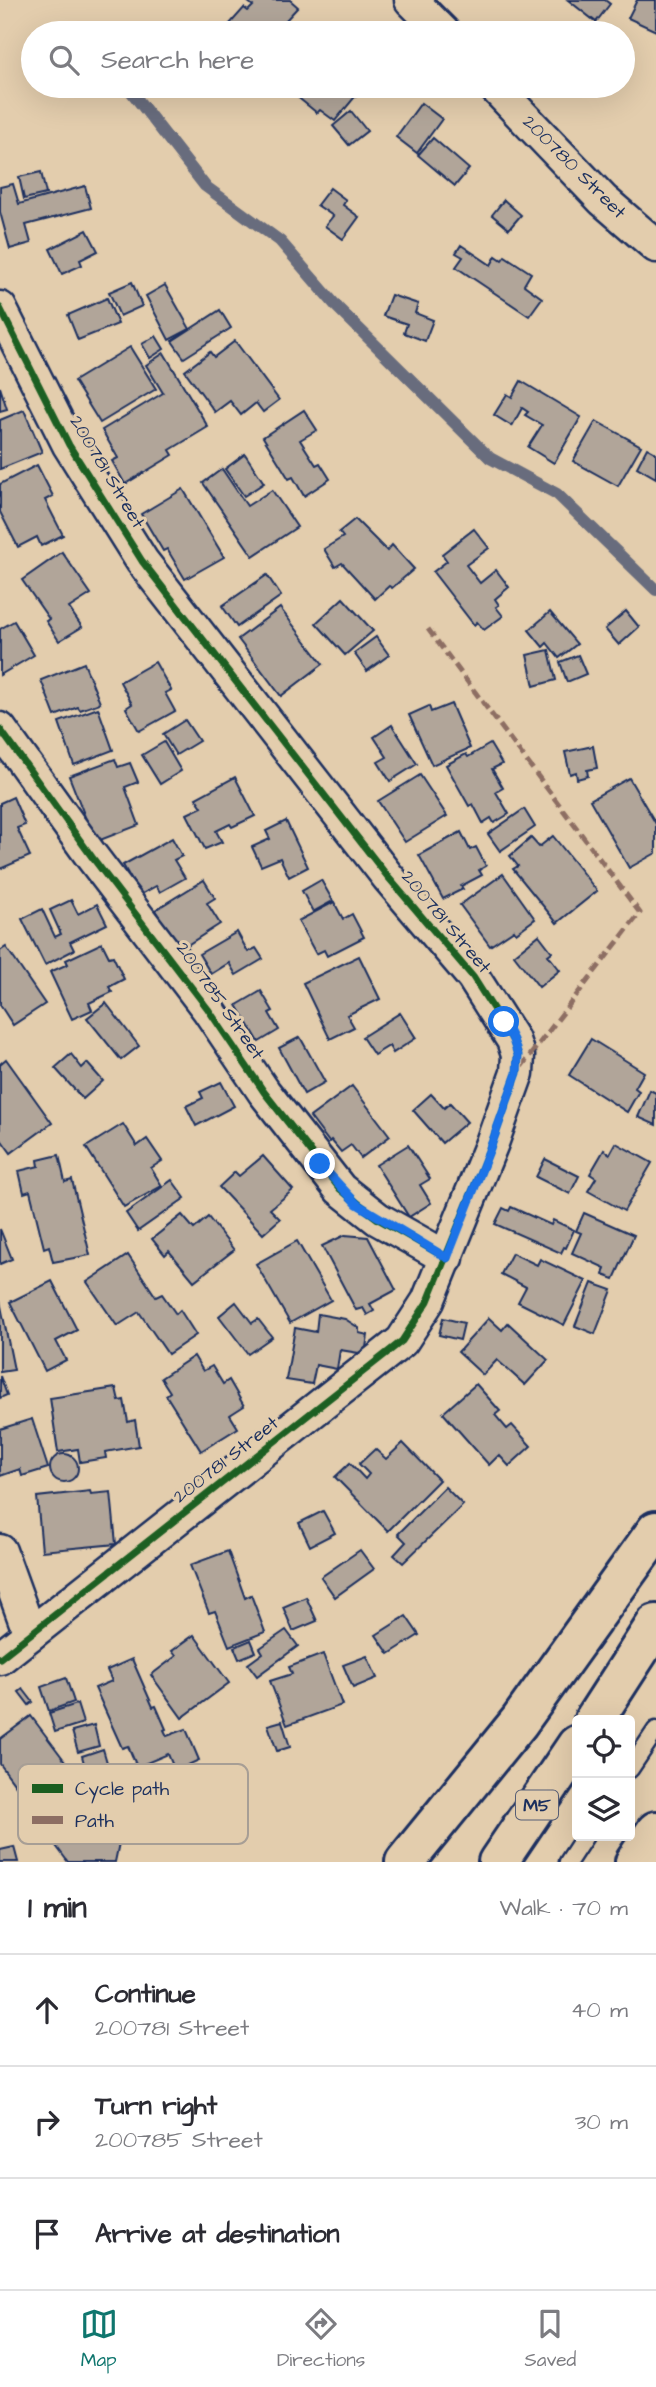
<!DOCTYPE html>
<meta charset="utf-8">
<style>
body{margin:0;font-family:"Architects Daughter",sans-serif;background:#f2f2f3;color:#2b2b33}
.controls{position:absolute;right:21px;bottom:21px;display:grid;overflow:hidden;border-radius:7px;box-shadow:0 7px 28px #0002}
.controls button{width:63px;height:63px;display:grid;place-items:center;padding:0;border:0;border-bottom:2px solid #e1e1e2;background:#fff;color:#2b2b33;font:35px sans-serif}
.stop{position:absolute;width:21px;height:21px;margin:-16px;border:5px solid #1a73e8;border-radius:50%;background:#fff}
.stop.end{background:#1a73e8;border-color:#fff;box-shadow:0 2px 7px #0008}
.list{margin:0;padding:0;list-style:none}
h2{display:flex;justify-content:space-between;align-items:center;height:91px;margin:0;padding:0 28px;font-size:30px}
h2 small{font-size:23px;font-weight:400;color:#7c7c81}
.list li{display:grid;grid-template-columns:46px 1fr auto;gap:21px;align-items:center;box-sizing:border-box;height:112px;padding:0 28px;border-top:2px solid #e1e1e2}
.list b{display:block;font-size:26px;white-space:nowrap}
.list p{margin:0;font-size:23px;white-space:nowrap;color:#7c7c81}
.list em{font-size:23px;font-style:normal;color:#7c7c81}
.icon{flex:none;width:38px;height:38px;fill:none;stroke:currentColor;stroke-width:2;stroke-linecap:round;stroke-linejoin:round}
.map{position:relative;flex:none;width:656px;height:1862px;overflow:hidden}
.search{position:absolute;background:#fff;box-shadow:0 7px 28px #0002;left:21px;right:21px;top:21px;height:77px;display:flex;align-items:center;gap:18px;box-sizing:border-box;padding:0 24px;border-radius:38px;color:#7c7c81;font-size:26px}
.sheet{height:427px;background:#fff}
nav{display:flex;justify-content:space-around;align-items:center;box-sizing:border-box;height:98px;border-top:2px solid #e1e1e2;background:#fff;font-size:19px;color:#7c7c81}
nav a{display:grid;justify-items:center;gap:4px}
nav .on{color:#0f766e}
.map>svg:first-child{display:block}
.lines{fill:none;stroke-linecap:round;stroke-linejoin:round}
.stream{stroke:#686c7d;stroke-width:12}
.building{fill:#b1a599;stroke:#1b2f5e;stroke-width:2}
.lane-casing{stroke:#1b2f5e;stroke-width:21}
.street-casing{stroke:#1b2f5e;stroke-width:37}
.primary-casing{stroke:#1b2f5e;stroke-width:44}
.lane{stroke:#e3cdad;stroke-width:16}
.street{stroke:#e3cdad;stroke-width:32}
.primary{stroke:#e3cdad;stroke-width:38}
.quiet{stroke:#8d6e63;stroke-width:5;stroke-dasharray:10 5;stroke-linecap:butt}
.cycleway-casing{stroke:#e3cdad;stroke-width:11}
.cycleway{stroke:#1b5e20;stroke-width:7}
.route{stroke:#1a73e8;stroke-width:9}
.labels{text-anchor:middle;dominant-baseline:central;stroke-width:6;stroke-linejoin:round;paint-order:stroke}
.shield{fill:#e3cdad;stroke:#575e76;stroke-width:2}
.shield-label{font-size:18px;font-weight:bold;fill:#1b2f5e}
.street-label{font-size:19px;fill:#1b2f5e;stroke:#e3cdad}
.key{fill:#e3cdad;stroke:#a79e95;stroke-width:2}
.key-label{font-size:19px;fill:#1b2f5e}
</style>
<div class="map">
<svg width="656" height="1862" viewBox="0 0 656 1862">
<rect width="100%" height="100%" fill="#e3cdad"/>
<filter id="ink" filterUnits="userSpaceOnUse"><feTurbulence type="fractalNoise" baseFrequency=".0143" numOctaves="2"/><feDisplacementMap in="SourceGraphic" scale="14" xChannelSelector="R" yChannelSelector="G"/><feConvolveMatrix kernelMatrix="1 2 1 2 8 2 1 2 1" color-interpolation-filters="sRGB"/></filter>
<g filter="url(#ink)">
<g class="lines">
<!-- stream -->
<path class="stream" d="M127 86 205 186 280 241 338 308 490 458 557 494 656 590"/>
</g>
<!-- building -->
<g class="building">
<path d="M246 0H290L298 7 274 33H237L228 26 244 8 248 11 253 6Z"/>
<path d="M568 0H605L610 4 596 22Z"/>
<path d="M637 0H656V31L628 18Z"/>
<path d="M286 86H351L359 92 335 121 320 110 317 113 285 87Z"/>
<path d="M421 103 442 119 417 153 396 137Z"/>
<path d="M351 111 367 131 349 145 333 126Z"/>
<path d="M433 138 469 169 455 186 418 155Z"/>
<path d="M41 172 46 194 24 199 19 177Z"/>
<path d="M13 184 19 204 85 186 91 208 26 225 31 243 10 249 0 212V187Z"/>
<path d="M330 188 346 200 343 205 359 217 343 239 325 226 333 216 317 205Z"/>
<path d="M504 200 521 215 509 229 492 215Z"/>
<path d="M87 230 98 251 80 260 82 265 62 274 50 249Z"/>
<path d="M461 245 491 265 496 256 502 260 505 256 531 273 524 285 542 298 529 316 456 267 463 257 456 253Z"/>
<path d="M132 282 142 306 120 316 109 292Z"/>
<path d="M165 285 190 329 169 340 146 296Z"/>
<path d="M391 295 418 304 415 313 433 320 425 341 404 333 407 324 383 316Z"/>
<path d="M107 298 118 324 78 340 68 315Z"/>
<path d="M220 310 231 328 184 358 172 341Z"/>
<path d="M156 336 164 349 150 358 142 344Z"/>
<path d="M235 341 279 400 263 412 256 403 241 415 230 401 215 412 185 371 210 352 214 357Z"/>
<path d="M130 347 156 389 100 423 74 381Z"/>
<path d="M164 353 208 427 170 450 173 455 125 484 112 461 118 458 102 430 163 393 146 365Z"/>
<path d="M521 381 581 417 554 463 528 447 542 425 525 415 528 412 522 408 512 426 494 415 507 394 512 397Z"/>
<path d="M0 387 7 409 0 411Z"/>
<path d="M24 410 42 452 0 469V420Z"/>
<path d="M304 410 317 430 300 440 316 465 320 463 330 479 304 496 293 477 289 479 263 437Z"/>
<path d="M596 421 641 446 618 486 573 461Z"/>
<path d="M647 448 656 453V478L637 467Z"/>
<path d="M245 454 264 483 244 496 225 469Z"/>
<path d="M37 465 53 496 45 500 63 535 41 546 37 537 18 547 0 512V484Z"/>
<path d="M222 469 247 506 272 490 297 527 253 556 203 483Z"/>
<path d="M183 489 224 557 185 579 167 549 163 551 141 514Z"/>
<path d="M355 519 387 551 392 545 414 569 392 588 389 586 375 599 342 563 335 567 324 549 343 537 339 532Z"/>
<path d="M474 529 489 548 466 565 480 583 496 570 509 587 495 599 499 605 496 607 503 616 484 630 477 622 474 625 433 572 447 561 442 554Z"/>
<path d="M62 552 91 594 69 608 82 627 59 641 46 621 49 619 22 580Z"/>
<path d="M267 575 281 596 237 627 222 606Z"/>
<path d="M343 598 373 631 345 655 316 623Z"/>
<path d="M280 608 323 664 281 696 238 639Z"/>
<path d="M626 611 639 627 619 645 605 629Z"/>
<path d="M550 612 577 644 559 658 547 643 543 647 529 630Z"/>
<path d="M14 621 34 655 0 675V629Z"/>
<path d="M376 637 389 655 367 671 354 653Z"/>
<path d="M549 650 556 680 534 686 527 655Z"/>
<path d="M578 655 586 674 567 682 560 662Z"/>
<path d="M155 662 171 690 165 693 175 711 139 731 126 708 132 704 120 682Z"/>
<path d="M84 663 100 703 80 710 78 707 55 716 41 680Z"/>
<path d="M451 704 470 748 432 765 409 715 429 706 431 712Z"/>
<path d="M98 708 113 750 74 765 59 722Z"/>
<path d="M185 720 199 741 176 755 163 734Z"/>
<path d="M392 725 417 764 390 781 378 762 387 757 374 737Z"/>
<path d="M164 742 181 771 160 784 142 755Z"/>
<path d="M490 744 502 764 492 769 503 788 496 792 509 814 494 823 491 818 483 823 473 804 469 806 446 765 466 754 468 757Z"/>
<path d="M593 746 597 768 587 770 588 776 577 779 576 772 570 774 565 752Z"/>
<path d="M115 759 118 767 130 763 138 782 125 787 139 825 95 842 69 776Z"/>
<path d="M420 775 447 816 405 842 378 801Z"/>
<path d="M235 777 255 816 232 827 230 824 216 831 222 842 205 849 187 814 202 807 196 798Z"/>
<path d="M629 778 656 824V853L629 868 590 800Z"/>
<path d="M13 797 25 825 17 828 30 856 0 869V803Z"/>
<path d="M524 809 535 827 500 851 488 834Z"/>
<path d="M286 821 308 867 289 877 280 858 261 866 252 847 270 839 266 831Z"/>
<path d="M461 832 470 850 476 847 486 866 479 870 482 875 461 886 463 889 443 899 419 855Z"/>
<path d="M553 836 597 891 557 923 513 869 518 866 510 856 531 838 539 847Z"/>
<path d="M172 838 182 856 174 860 185 878 160 892 156 886 140 895 123 865Z"/>
<path d="M503 874 535 919 516 933 514 930 490 946 460 905Z"/>
<path d="M204 880 215 898 207 903 220 924 186 946 188 948 177 956 168 932 155 910Z"/>
<path d="M321 880 333 901 313 912 302 891Z"/>
<path d="M71 900 78 914 97 904 107 924 70 942 74 950 45 965 22 919 42 909 55 937 61 934 50 910Z"/>
<path d="M334 902 343 919 352 914 364 937 327 956 324 950 316 954 298 921Z"/>
<path d="M237 932 248 952 256 948 263 959 236 975 229 963 211 974 199 954Z"/>
<path d="M539 935 552 952 548 955 560 970 539 987 514 955Z"/>
<path d="M102 943 109 957 113 956 124 979 109 987 112 992 89 1003 92 1010 72 1019 50 972 68 964 66 960Z"/>
<path d="M6 947 45 1004 13 1025 0 1005V951Z"/>
<path d="M359 956 380 999 347 1015 354 1027 330 1039 303 983Z"/>
<path d="M261 991 273 1011 269 1013 279 1030 259 1042 237 1005Z"/>
<path d="M106 1003 139 1046 121 1060 87 1018Z"/>
<path d="M400 1013 416 1038 393 1053 389 1046 374 1055 362 1037Z"/>
<path d="M300 1037 325 1082 304 1094 279 1048Z"/>
<path d="M591 1039 644 1072 635 1088 639 1091 627 1112 569 1075Z"/>
<path d="M71 1054 82 1068 87 1063 103 1081 83 1099 55 1068Z"/>
<path d="M6 1059 52 1123 11 1153 0 1138V1064Z"/>
<path d="M221 1082 234 1106 196 1126 186 1106 203 1098 200 1092Z"/>
<path d="M352 1086 390 1136 361 1158 351 1145 341 1152 331 1140 329 1142 310 1117Z"/>
<path d="M650 1090 656 1093V1125L638 1117Z"/>
<path d="M431 1094 444 1108 450 1103 467 1122 442 1143 413 1110Z"/>
<path d="M123 1124 137 1146 147 1139 162 1161 151 1168 162 1186 124 1207 86 1147Z"/>
<path d="M616 1143 652 1163 624 1211 588 1191 596 1178 590 1174 604 1150 610 1154Z"/>
<path d="M408 1145 430 1179 420 1185 431 1203 409 1217 376 1165Z"/>
<path d="M59 1155 65 1182 72 1180 90 1255 53 1262 49 1246 44 1248 30 1191 24 1193 19 1171 39 1166 38 1160Z"/>
<path d="M263 1156 293 1190 270 1209 280 1219 263 1234 219 1187 235 1172 239 1176Z"/>
<path d="M545 1159 579 1176 570 1194 536 1177Z"/>
<path d="M172 1180 185 1198 138 1231 126 1213Z"/>
<path d="M511 1207 551 1225 553 1220 574 1230 566 1248 564 1247 561 1253 495 1224 503 1208 509 1211Z"/>
<path d="M584 1213 634 1235 614 1279 603 1275 605 1268 572 1253 581 1233 576 1231Z"/>
<path d="M182 1215 194 1229 208 1217 234 1250 194 1281 169 1251 165 1255 152 1239Z"/>
<path d="M0 1229 12 1259 0 1264Z"/>
<path d="M345 1235 368 1237 396 1290 370 1304 374 1311 367 1315 363 1308 356 1310 322 1246Z"/>
<path d="M297 1241 331 1300 290 1323 256 1264Z"/>
<path d="M512 1253 537 1265 540 1259 586 1281 564 1325 518 1302 526 1287 501 1274Z"/>
<path d="M128 1255 156 1297 162 1294 176 1314 180 1310 196 1335 168 1354 139 1312 117 1326 87 1282Z"/>
<path d="M52 1281 77 1330 56 1341 66 1360 45 1371 10 1302Z"/>
<path d="M592 1283 612 1290 595 1334 575 1326Z"/>
<path d="M0 1301 14 1370 0 1372Z"/>
<path d="M236 1302 252 1323 258 1319 272 1337 248 1354 219 1316Z"/>
<path d="M318 1314 345 1319 359 1328V1333L368 1335 365 1354 340 1350 337 1369 316 1365 312 1384 286 1380 295 1328 316 1332Z"/>
<path d="M443 1318 464 1323 460 1340 439 1335Z"/>
<path d="M489 1318 502 1330 508 1323 548 1360 525 1385 497 1360 483 1375 458 1352Z"/>
<path d="M194 1356 203 1371 212 1366 223 1384 229 1380 244 1406 230 1415 238 1428 201 1451 166 1395 170 1392 161 1378Z"/>
<path d="M0 1376 7 1395 0 1398Z"/>
<path d="M476 1384 500 1411 495 1415 507 1429 512 1425 531 1446 509 1466 499 1455 489 1465 443 1413Z"/>
<path d="M116 1388 119 1401 124 1400 128 1422 135 1420 139 1446 105 1452 106 1458 80 1462 78 1449 58 1452 50 1398Z"/>
<path d="M32 1419 48 1468 22 1476 20 1469 0 1476V1429Z"/>
<path d="M403 1443 439 1480 388 1531 335 1477 350 1463 365 1479 369 1474 359 1464 375 1449 386 1459Z"/>
<circle cx="64" cy="1468" r="14"/>
<path d="M445 1487 463 1505 403 1563 394 1555 406 1542 398 1534Z"/>
<path d="M90 1491 91 1494 111 1492 116 1544 42 1551 37 1497Z"/>
<path d="M323 1511 335 1533 310 1546 299 1523Z"/>
<path d="M360 1550 374 1569 335 1597 321 1577Z"/>
<path d="M228 1551 245 1598 251 1595 265 1632 229 1646 215 1611 209 1613 190 1565Z"/>
<path d="M306 1597 317 1621 293 1631 283 1607Z"/>
<path d="M406 1616 419 1635 389 1654 376 1635Z"/>
<path d="M286 1630 298 1646 257 1676 248 1664 263 1653 260 1648Z"/>
<path d="M194 1635 229 1683 182 1718 151 1675 176 1656 172 1651Z"/>
<path d="M251 1640 256 1652 239 1659 234 1647Z"/>
<path d="M323 1654 342 1705 287 1725 270 1681 292 1674 289 1667Z"/>
<path d="M367 1656 377 1678 353 1688 343 1665Z"/>
<path d="M132 1659 153 1707 156 1706 166 1729 164 1730 167 1736 186 1729 199 1760 175 1771 168 1754 137 1767 128 1746 122 1748 95 1688 112 1681 107 1670Z"/>
<path d="M66 1678 74 1702 49 1711 41 1687Z"/>
<path d="M23 1689 33 1702 29 1705 19 1692Z"/>
<path d="M77 1704 83 1723 55 1732 49 1713Z"/>
<path d="M31 1716 83 1785 39 1817 0 1764V1739Z"/>
<path d="M282 1721 290 1747 277 1751 268 1725Z"/>
<path d="M94 1725 99 1746 78 1752 72 1731Z"/>
<path d="M103 1749 111 1776 89 1782 82 1756Z"/>
<path d="M82 1792 119 1843 115 1862H68L39 1823Z"/>
<path d="M14 1847 18 1862H0V1850Z"/>
</g>
<g class="lines">
<defs>
<g id="lane">
<path d="M630 1769 656 1730"/>
<path d="M568 1862 585 1836"/>
</g>
<g id="street">
<path d="M411 0 444 33"/>
<path d="M494 86 603 200 656 246"/>
<path d="M0 308 69 445 142 561 388 877 473 977 513 1040 518 1055 517 1073 492 1143 428 1301 402 1341 0 1658"/>
<path d="M0 729 92 857 208 1009 264 1092 340 1189 378 1219 447 1258"/>
<path d="M0 1551 30 1634"/>
</g>
<g id="primary">
<path d="M594 1720 656 1624"/>
<path d="M405 1862 519 1722 656 1531"/>
<path d="M498 1862 577 1745"/>
<path d="M635 1862 656 1831"/>
</g>
</defs>
<!-- lane casing -->
<use href="#lane" class="lane-casing"/>
<!-- street casing -->
<use href="#street" class="street-casing"/>
<!-- primary casing -->
<use href="#primary" class="primary-casing"/>
<!-- lane -->
<use href="#lane" class="lane"/>
<!-- street -->
<use href="#street" class="street"/>
<!-- primary -->
<use href="#primary" class="primary"/>
<!-- quiet -->
<path class="quiet" d="M428 629 640 913 521 1067"/>
<defs>
<g id="cycleway">
<path d="M0 308 69 445 142 561 388 877 473 977 513 1040 518 1055 517 1073 492 1143 428 1301 402 1341 0 1658"/>
<path d="M0 729 92 857 208 1009 264 1092 340 1189 378 1219 447 1258"/>
</g>
</defs>
<!-- cycleway casing -->
<use href="#cycleway" class="cycleway-casing"/>
<!-- cycleway -->
<use href="#cycleway" class="cycleway"/>
</g>
</g>
<g class="lines" filter="url(#ink)">
<!-- route -->
<path class="route" d="M320 1164 357 1204 447 1258 492 1143 517 1073 518 1055 513 1040 504 1022"/>
</g>
<g class="labels">
<!-- shield labels -->
<rect class="shield" x="516" y="1790.5" width="42" height="29" rx="5"/>
<g class="shield-label">
<text x="537" y="1805">M5</text>
</g>
<!-- street labels -->
<g class="street-label">
<text transform="translate(574 167) rotate(45)">200780 Street</text>
<text transform="translate(107 472) rotate(59)">200781 Street</text>
<text transform="translate(446 922) rotate(50)">200781 Street</text>
<text transform="translate(220 1001) rotate(55)">200785 Street</text>
<text transform="translate(226 1460) rotate(-38)">200781 Street</text>
</g>
</g>
<!-- legend -->
<rect x="18" y="1764" width="230" height="80" rx="10" class="key"/>
<rect x="32" y="1784" width="31" height="9" fill="#1b5e20"/>
<rect x="32" y="1816" width="31" height="8" fill="#8d6e63"/>
<g class="key-label">
<text x="75" y="1795">Cycle path</text>
<text x="75" y="1827">Path</text>
</g>
</svg>
<div class="controls">
<button><svg class="icon" aria-label="locate" viewBox="0 0 24 24"><circle cx="12" cy="12" r="6"/><path d="M12 2v4M12 18v4M2 12h4M18 12h4"/></svg></button>
<button><svg class="icon" aria-label="layers" viewBox="0 0 24 24"><path d="M12 4l9 5-9 5-9-5zM3 14l9 5 9-5"/></svg></button>
</div>
<div class="stop" style="left:504px;top:1022px"></div>
<div class="stop end" style="left:320px;top:1164px"></div>
<div class="search"><svg class="icon" aria-label="search" viewBox="0 0 24 24"><circle cx="10" cy="10" r="6"/><path d="M15 15l6 6"/></svg>Search here</div>
</div>
<section class="sheet">
<h2>1 min<small>Walk · 70 m</small></h2>
<ul class="list">
<li><svg class="icon" aria-label="ahead" viewBox="0 0 24 24"><path d="M12 20V5M6 11l6-6 6 6"/></svg><div><b>Continue</b><p>200781 Street</p></div><em>40 m</em></li>
<li><svg class="icon" aria-label="right" viewBox="0 0 24 24"><path d="M7 20v-9h11M14 6l5 5-5 5"/></svg><div><b>Turn right</b><p>200785 Street</p></div><em>30 m</em></li>
<li><svg class="icon" aria-label="arrive" viewBox="0 0 24 24"><path d="M6 21V4h12l-3 4 3 4H6"/></svg><div><b>Arrive at destination</b></div></li>
</ul>
</section>
<nav>
<a class="on"><svg class="icon" aria-label="map" viewBox="0 0 24 24"><path d="M3 6l6-2 6 2 6-2v14l-6 2-6-2-6 2zM9 4v14M15 6v14"/></svg>Map</a>
<a><svg class="icon" aria-label="directions" viewBox="0 0 24 24"><path d="M12 3l9 9-9 9-9-9zM9 14v-3h6M13 9l2 2-2 2"/></svg>Directions</a>
<a><svg class="icon" aria-label="saved" viewBox="0 0 24 24"><path d="M7 4h10v16l-5-4-5 4z"/></svg>Saved</a>
</nav>
